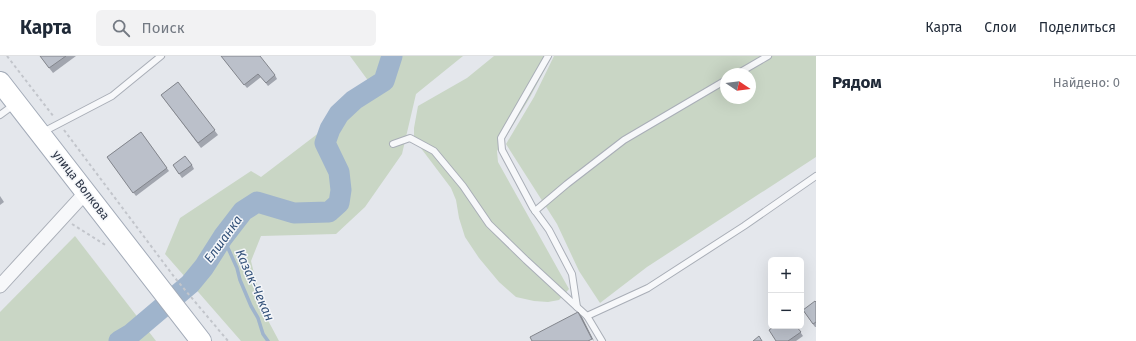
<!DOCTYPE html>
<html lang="ru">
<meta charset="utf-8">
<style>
body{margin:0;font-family:"Fira Sans",sans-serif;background:#f2f2f3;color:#1f2937}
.controls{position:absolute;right:12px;bottom:12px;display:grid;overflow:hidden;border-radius:6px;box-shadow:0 4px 16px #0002}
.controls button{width:36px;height:36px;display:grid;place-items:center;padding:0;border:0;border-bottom:1px solid #e0e1e3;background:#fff;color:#1f2937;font:20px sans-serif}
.compass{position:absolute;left:720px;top:12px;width:36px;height:36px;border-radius:50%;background:#fff;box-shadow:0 4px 16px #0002;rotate:103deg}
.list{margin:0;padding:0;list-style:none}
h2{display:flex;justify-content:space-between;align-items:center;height:52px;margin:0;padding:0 16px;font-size:17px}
h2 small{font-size:13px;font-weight:400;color:#747a83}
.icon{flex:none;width:22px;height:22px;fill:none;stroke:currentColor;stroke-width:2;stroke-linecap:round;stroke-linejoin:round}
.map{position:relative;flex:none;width:816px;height:285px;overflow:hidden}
header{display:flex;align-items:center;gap:24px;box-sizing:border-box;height:56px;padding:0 20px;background:#fff;border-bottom:1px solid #e0e1e3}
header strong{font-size:19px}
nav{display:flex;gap:22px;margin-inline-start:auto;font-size:14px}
.search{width:280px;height:36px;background:#f2f2f3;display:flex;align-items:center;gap:10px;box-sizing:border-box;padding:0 14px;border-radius:6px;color:#747a83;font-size:15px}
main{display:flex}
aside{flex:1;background:#fff}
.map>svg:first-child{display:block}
.green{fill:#c9d6c5;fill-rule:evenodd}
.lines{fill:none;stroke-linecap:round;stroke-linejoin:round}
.stream{stroke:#9fb4cc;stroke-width:3.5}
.river{stroke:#9fb4cc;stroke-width:21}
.lane-casing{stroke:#a9aeb7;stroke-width:8}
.street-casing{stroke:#a9aeb7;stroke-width:15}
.primary-casing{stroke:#a3abb8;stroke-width:22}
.path{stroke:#c2c5cb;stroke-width:2;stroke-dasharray:3 3;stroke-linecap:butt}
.lane{stroke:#f7f8fa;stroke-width:6}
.street{stroke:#f7f8fa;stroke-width:13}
.primary{stroke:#fff;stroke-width:20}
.wall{fill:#a1a5ae}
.shaded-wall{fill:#83868d}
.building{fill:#bbc0ca;stroke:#83868d}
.labels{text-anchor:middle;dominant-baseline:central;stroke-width:3;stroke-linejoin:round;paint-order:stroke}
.street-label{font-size:12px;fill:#2b3445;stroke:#f4f6f9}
.water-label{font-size:13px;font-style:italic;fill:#34527a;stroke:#f4f6f9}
</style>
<header>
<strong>Карта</strong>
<div class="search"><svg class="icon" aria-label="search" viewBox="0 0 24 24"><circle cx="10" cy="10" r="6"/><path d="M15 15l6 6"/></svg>Поиск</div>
<nav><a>Карта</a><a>Слои</a><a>Поделиться</a></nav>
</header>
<main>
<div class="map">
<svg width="816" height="285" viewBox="0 0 816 285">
<rect width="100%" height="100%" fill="#e4e7ec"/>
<!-- green -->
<g class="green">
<path d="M350 0H463L416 38 402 98 365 151 336 178 261 180 251 205 263 255 279 285H241L165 198 180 162 251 115 261 121 375 34Z"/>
<path d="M494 0H552L529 43 497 95 498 106 569 233 559 244 548 246 534 245 516 241 499 226 479 202 465 181 459 162 456 144 451 132 414 83V72L418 50 467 22Z"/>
<path d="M554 0H816V101L647 211 600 247 579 215 557 168 506 88 534 41ZM726 18H750V42H726Z"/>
<path d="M75 180 156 285H0V256Z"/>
</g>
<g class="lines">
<!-- stream -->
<path class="stream" d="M223 181 237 212 240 224 251 250 258 262 263 278 268 285"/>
<!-- river -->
<path class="river" d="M119 285 131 278 190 228 204 211 223 181 243 155 257 146 294 157 329 156 339 147 341 134 339 116 325 87 330 73 339 58 354 44 384 25 392 0"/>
<defs>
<g id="lane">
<path d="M548 0 501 82 502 94 533 152 549 174 572 218 577 251 587 260 602 285"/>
<path d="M737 18 768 0"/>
<path d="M0 59 15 48"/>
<path d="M43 76 112 40 161 0"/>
<path d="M393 88 410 82 434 95 463 130 489 168 526 204 577 251"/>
<path d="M535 155 567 128 624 84 726 24"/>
<path d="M587 260 648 232 744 170 816 120"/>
</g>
<path id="street" d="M0 230 86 136"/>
<path id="primary" d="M0 26 201 285"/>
</defs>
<!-- lane casing -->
<use href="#lane" class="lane-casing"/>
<!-- street casing -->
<use href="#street" class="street-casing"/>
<!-- primary casing -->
<use href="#primary" class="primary-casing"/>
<!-- path -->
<g class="path">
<path d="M7 0 54 61"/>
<path d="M64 74 175 222 228 285"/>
<path d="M72 168 107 190"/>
</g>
<!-- lane -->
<use href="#lane" class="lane"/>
<!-- street -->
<use href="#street" class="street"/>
<!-- primary -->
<use href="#primary" class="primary"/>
</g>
<!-- wall -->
<g class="wall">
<path d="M40 0H76L53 17Z"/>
<path d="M221 0 275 19 277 23 268 30 261 21 247 32Z"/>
<path d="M178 26 218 79 201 92 161 39Z"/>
<path d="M141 76 169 115 136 140 107 101Z"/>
<path d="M173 109H192L194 113 182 122Z"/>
<path d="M0 140 4 146 0 149Z"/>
<path d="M816 246V271H815L803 254Z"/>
<path d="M796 270 803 280 796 285H776Z"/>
</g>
<!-- shaded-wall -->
<path class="shaded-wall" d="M578 256 582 261 594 285 592 283Z"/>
<!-- building -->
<g class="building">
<path d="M40 0H66L49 12Z"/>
<path d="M221 0H260L275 19 266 27 258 18 244 29Z"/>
<path d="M178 26 215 74 198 87 161 39Z"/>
<path d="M141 76 167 112 133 137 107 101Z"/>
<path d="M185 100 192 109 179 118 173 109Z"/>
<path d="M815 245 816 246V266L813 268 803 254Z"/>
<path d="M578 256 592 283 588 285H532L530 281Z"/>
<path d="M775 270H796L801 276 788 285H776L769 274Z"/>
<path d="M759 280 762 285H753Z"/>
</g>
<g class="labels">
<!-- street labels -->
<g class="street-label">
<text transform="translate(81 129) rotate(52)">улица Волкова</text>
</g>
<!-- water labels -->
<g class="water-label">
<text transform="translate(223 183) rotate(-54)">Елшанка</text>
<text transform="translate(255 229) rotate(66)">Казак-Чекан</text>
</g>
</g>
</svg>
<div class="controls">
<button>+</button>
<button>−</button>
</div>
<svg class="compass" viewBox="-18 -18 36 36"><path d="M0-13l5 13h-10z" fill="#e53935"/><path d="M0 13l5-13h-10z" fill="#747a83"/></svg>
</div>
<aside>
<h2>Рядом<small>Найдено: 0</small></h2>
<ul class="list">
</ul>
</aside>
</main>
